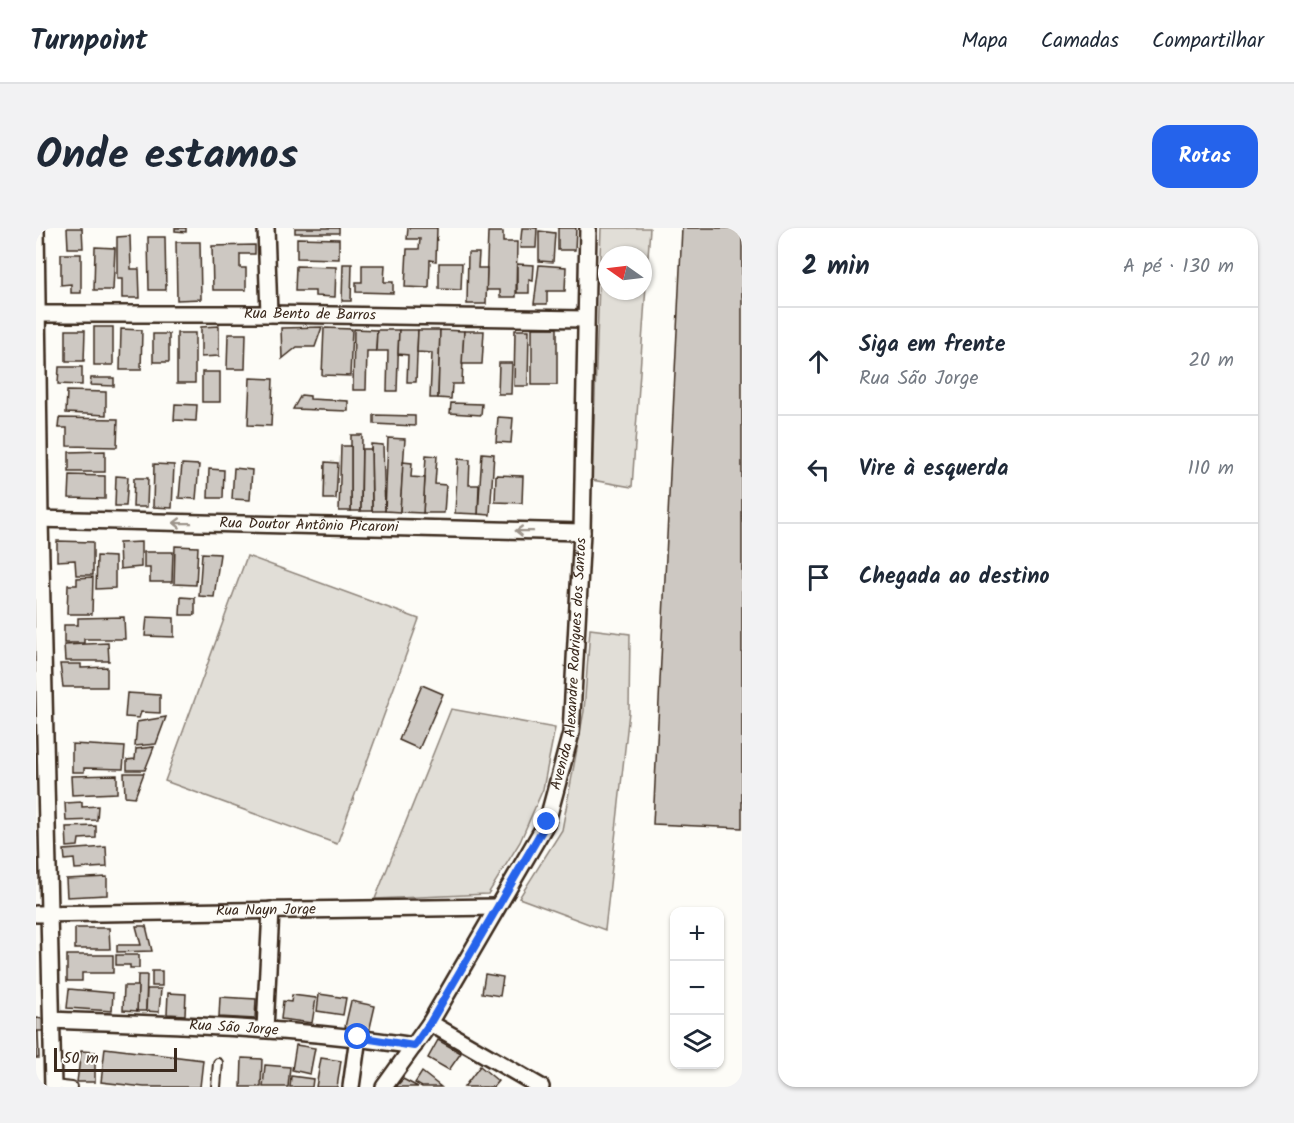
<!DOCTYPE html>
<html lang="pt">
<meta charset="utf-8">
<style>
body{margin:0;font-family:Kalam,sans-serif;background:#f2f2f3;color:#1f2937}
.controls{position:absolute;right:18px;bottom:18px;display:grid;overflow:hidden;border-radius:12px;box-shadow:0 2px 4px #0004}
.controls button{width:54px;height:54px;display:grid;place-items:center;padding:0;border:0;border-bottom:2px solid #e0e1e3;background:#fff;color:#1f2937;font:30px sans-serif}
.compass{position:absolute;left:562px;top:18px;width:54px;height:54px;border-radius:50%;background:#fff;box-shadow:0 2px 4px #0004;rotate:284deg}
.scale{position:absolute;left:18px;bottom:15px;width:123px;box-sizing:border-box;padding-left:6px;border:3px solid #3b2a1e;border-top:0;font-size:16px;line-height:21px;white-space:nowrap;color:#3b2a1e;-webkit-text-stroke:4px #fdfcf7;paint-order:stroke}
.stop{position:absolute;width:18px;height:18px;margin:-14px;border:4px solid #2563eb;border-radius:50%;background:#fff}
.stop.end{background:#2563eb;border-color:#fff;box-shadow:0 2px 6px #0008}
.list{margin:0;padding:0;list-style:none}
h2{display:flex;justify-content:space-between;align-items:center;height:78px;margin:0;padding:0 24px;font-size:26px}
h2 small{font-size:20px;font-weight:400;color:#747a83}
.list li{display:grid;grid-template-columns:39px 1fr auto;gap:18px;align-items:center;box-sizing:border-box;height:108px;padding:0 24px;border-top:2px solid #e0e1e3}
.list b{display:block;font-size:22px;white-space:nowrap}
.list p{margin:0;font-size:20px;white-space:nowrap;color:#747a83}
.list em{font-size:20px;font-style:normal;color:#747a83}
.icon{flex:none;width:33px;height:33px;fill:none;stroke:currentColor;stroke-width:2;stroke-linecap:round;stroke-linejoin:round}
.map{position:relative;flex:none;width:706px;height:859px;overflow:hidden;border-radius:18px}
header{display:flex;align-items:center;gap:36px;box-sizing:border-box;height:84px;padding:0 30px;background:#fff;border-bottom:2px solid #e0e1e3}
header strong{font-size:28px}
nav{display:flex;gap:33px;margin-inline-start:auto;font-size:21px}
.intro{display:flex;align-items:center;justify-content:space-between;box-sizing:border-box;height:144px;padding:0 36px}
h1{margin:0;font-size:42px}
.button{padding:15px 27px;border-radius:18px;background:#2563eb;color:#fff;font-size:21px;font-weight:700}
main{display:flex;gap:36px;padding:0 36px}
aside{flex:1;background:#fff;border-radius:18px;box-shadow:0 2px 4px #0004}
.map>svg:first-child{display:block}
.green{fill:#e1ded7;stroke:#8e847a;stroke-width:1.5;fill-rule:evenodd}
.building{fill:#cdc8c2;stroke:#3b2a1e;stroke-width:1.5}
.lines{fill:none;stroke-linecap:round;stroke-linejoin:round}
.lane-casing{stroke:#3b2a1e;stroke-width:12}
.street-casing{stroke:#3b2a1e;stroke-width:20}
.lane{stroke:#fdfcf7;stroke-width:8}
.street{stroke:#fdfcf7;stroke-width:15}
.oneway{stroke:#9c938a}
.route{stroke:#2563eb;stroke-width:8}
.labels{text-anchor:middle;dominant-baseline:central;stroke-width:4.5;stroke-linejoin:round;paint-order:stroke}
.street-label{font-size:15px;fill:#3b2a1e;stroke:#fdfcf7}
</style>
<header>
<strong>Turnpoint</strong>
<nav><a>Mapa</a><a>Camadas</a><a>Compartilhar</a></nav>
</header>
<div class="intro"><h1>Onde estamos</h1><a class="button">Rotas</a></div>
<main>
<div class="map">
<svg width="706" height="859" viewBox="0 0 706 859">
<rect width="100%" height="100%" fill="#fdfcf7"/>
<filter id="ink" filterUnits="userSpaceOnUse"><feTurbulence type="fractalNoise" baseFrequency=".0167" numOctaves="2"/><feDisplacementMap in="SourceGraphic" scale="12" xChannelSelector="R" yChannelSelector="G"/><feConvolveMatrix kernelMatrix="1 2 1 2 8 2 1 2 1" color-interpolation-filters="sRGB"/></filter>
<g filter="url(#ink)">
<!-- green -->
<g class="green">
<path d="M565 0H614L596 259 556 252ZM571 27H607V63H571Z"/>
<path d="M211 328 383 391 301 616 129 553Z"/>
<path d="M554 401 594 406 593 484 569 702 483 670 526 602 548 483Z"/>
<path d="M415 481 519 500 507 561 484 614 452 666 339 671Z"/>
</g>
<!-- building -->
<g class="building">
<path d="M31 0H46L47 20H32Z"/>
<path d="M139 0H150V4L139 3Z"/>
<rect x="259" y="0" width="44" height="5"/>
<path d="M372 0H401L400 33 394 32 393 60 369 59 371 21H383L384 11H371Z"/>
<path d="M486 0H501L500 20H484Z"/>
<path d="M522 0H540L539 22H522Z"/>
<path d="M646 0H706V600L617 596Z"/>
<path d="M503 3 519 5 517 34 503 33Z"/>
<path d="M452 4H467V14H481L480 69H464V62H450Z"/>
<path d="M94 8 95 41H103L104 70H86V51H81V9Z"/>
<path d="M112 9H129L130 62H113Z"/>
<path d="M261 10 303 11V31L261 30Z"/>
<path d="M140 14H164L165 71 141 72Z"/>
<path d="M219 17V26H204V40H210V62H177L176 18Z"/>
<path d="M59 19 79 20 77 62H58Z"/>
<path d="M432 25H443L442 40H451L450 76H431Z"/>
<path d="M25 26H45V65H35V56L25 57Z"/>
<path d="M403 35H426L425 62 403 61Z"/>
<path d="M307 36H316L315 73H306Z"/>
<path d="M481 36 498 37 497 53 493 52V65H481Z"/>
<path d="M326 37H349L348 54H357V65L320 64V54H326Z"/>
<path d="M503 37 530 39 529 63H511V76H498Z"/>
<path d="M260 38 300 39 299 69 279 68V63H259Z"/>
<path d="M183 98V128L165 129V99Z"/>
<rect x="58" y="99" width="19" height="38"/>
<path d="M286 99 279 119H261L246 131 245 100Z"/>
<path d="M288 100 316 101 314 148 286 147Z"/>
<rect x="496" y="100" width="25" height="57"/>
<path d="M85 101 106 102 105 142H84Z"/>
<path d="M318 101 341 102 340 123H331L330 162H317Z"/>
<path d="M30 102H49L48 133H30Z"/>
<path d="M341 102H363L361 163H351L352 123H340Z"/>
<path d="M363 102H382L380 154H371L372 127 362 126Z"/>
<path d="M382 102H404L402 170H394L396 125 381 124Z"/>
<path d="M404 102 428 103 426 156H416L415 171 402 170Z"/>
<path d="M479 102H493L492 158H478Z"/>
<path d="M428 103H448L446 136H426Z"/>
<rect x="141" y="105" width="18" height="50"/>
<rect x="117" y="106" width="16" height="28"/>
<path d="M192 106H210L209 141H191Z"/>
<path d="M463 135H476L475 166H462Z"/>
<path d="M23 139H46V157L22 156Z"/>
<rect x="166" y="144" width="18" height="30"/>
<path d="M55 150H78V158L54 157Z"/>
<path d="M214 150 237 151 235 198 212 197Z"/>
<path d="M31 163 70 164V187L30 185Z"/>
<path d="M265 167 274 168V171L312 173V183L257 181Z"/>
<path d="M415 175 446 176 445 187 414 185Z"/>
<path d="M139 176 161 177 160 193 138 192Z"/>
<path d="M338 187 379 188V198L338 196Z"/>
<path d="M462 189 477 190 475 215 460 214Z"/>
<path d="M23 190 82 191 81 219 31 218V200H22Z"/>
<path d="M315 207H326L325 283H315Z"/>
<path d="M352 210 369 211 364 284 349 283Z"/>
<path d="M335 216 347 217 349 283H336Z"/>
<path d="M305 218H315V283H303Z"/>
<path d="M326 221H335L336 283H325Z"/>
<path d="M69 223V244H33V224Z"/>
<path d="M446 225 458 226 454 287 442 286Z"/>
<path d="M390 227 401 228 399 256 410 257 408 285H387Z"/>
<path d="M422 231 434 232 433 257H443L442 286 419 285Z"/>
<path d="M289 234 302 235 300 271H288Z"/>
<path d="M367 234 376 235 375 249 389 250 387 285 364 284Z"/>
<path d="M118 236 138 237 136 280 117 279Z"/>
<path d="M146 236 163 237 160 271 143 270Z"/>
<path d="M198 240 216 242 214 272 196 271Z"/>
<path d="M173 241 188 242 187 270H172Z"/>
<path d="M34 247 69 248V271L33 270Z"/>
<path d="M460 247 487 248 486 275 459 274Z"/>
<path d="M80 248 92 249 90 278H79Z"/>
<path d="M98 250H112L111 279H97Z"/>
<path d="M21 313 57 314V347H40L39 332 21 333Z"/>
<path d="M105 314V339L84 341 83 315Z"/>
<path d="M139 318 162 319 160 357 138 356Z"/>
<path d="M108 324H137L136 354H114V340H108Z"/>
<path d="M166 325 184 326 178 369 163 368Z"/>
<path d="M61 328 79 329V360L60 361Z"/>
<path d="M57 349 56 386H31L32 357H41V350Z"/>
<path d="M145 369 159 370V387H144Z"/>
<path d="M88 389 89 411H48V415H28V397H42V390Z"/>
<path d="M111 389 138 390V409L109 408Z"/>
<path d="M72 415 73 433H29L28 417Z"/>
<path d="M24 436H45V440L71 439V459H27Z"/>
<path d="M386 457 407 466 383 521 363 512Z"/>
<path d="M91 465 124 467V485L105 484 103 490 89 489Z"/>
<path d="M130 489 120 516 99 518 101 494Z"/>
<path d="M36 516 89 519 87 541 48 540V544H36Z"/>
<path d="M118 519 109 542H91V532L99 531 100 521Z"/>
<path d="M88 545H108L99 569 89 568Z"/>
<path d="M81 547V565L36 567 35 548Z"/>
<path d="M46 574V579L62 578 61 592 30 593 29 575Z"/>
<path d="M60 598V610L43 611 42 618 31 619 30 599Z"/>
<path d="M70 619 71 639 39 641 38 631 29 632 28 622Z"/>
<path d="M71 649V667L31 669 30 651Z"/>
<path d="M100 698H110L116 723 81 724V717H105Z"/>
<path d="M39 700H73L74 721H39Z"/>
<path d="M31 727H77V745H46V753H31Z"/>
<path d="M80 727H103V740H94V737H80Z"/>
<rect x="116" y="743" width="10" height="15"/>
<path d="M449 746 467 749 464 768 446 765Z"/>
<path d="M102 747H111L110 783H101Z"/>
<path d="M88 758H102L101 783 87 782Z"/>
<path d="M33 761 77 765 76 783 31 780Z"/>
<path d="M111 761H125L123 784 110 783Z"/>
<path d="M132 765 150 766 149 787 131 786Z"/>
<path d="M283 766 310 770 307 787 281 783Z"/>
<path d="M256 767 280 770 276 795 245 791 247 773 255 774Z"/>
<path d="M184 769 220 771 219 791 183 789Z"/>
<path d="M315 773 339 778 333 804 309 799Z"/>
<path d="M0 790 8 791V803H0Z"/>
<path d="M0 804H2L3 830H0Z"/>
<path d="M402 812 425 825 413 842 392 830Z"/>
<path d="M260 817 279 820 274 846 256 842Z"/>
<path d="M69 820 167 832 164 859H108L65 854Z"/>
<path d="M45 823 59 824V854H41Z"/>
<path d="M206 830 226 831 225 859H205Z"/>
<path d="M285 830 305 833 301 859H280Z"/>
<path d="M229 837 254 839 252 859H227Z"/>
<path d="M444 838 462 853 457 859H428Z"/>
<path d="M386 844 405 859H386L379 855Z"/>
<path d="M255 848 277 851 276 859H254Z"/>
<path d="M367 851 382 859H360Z"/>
</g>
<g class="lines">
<defs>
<g id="lane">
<path d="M17 857 36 859"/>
<path d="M180 859 182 835"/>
</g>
<g id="street">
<path d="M0 0 4 291 17 859"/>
<path d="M230 0 233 86"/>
<path id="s1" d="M0 86H233L549 91"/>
<path id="s2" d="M0 291 546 304"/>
<path id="s3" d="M0 686 460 679"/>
<path id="s4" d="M16 792C137 797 258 799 378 818"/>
<path d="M394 795 505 859"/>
<path d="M229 801 235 682"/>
<path d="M315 859 322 809"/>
<path id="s5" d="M348 859 394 795 511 594 535 505 546 304 552 0"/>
</g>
</defs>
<!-- lane casing -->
<use href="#lane" class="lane-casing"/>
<!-- street casing -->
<use href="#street" class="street-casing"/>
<!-- lane -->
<use href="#lane" class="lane"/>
<!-- street -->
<use href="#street" class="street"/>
</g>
<!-- one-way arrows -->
<defs><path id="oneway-shaft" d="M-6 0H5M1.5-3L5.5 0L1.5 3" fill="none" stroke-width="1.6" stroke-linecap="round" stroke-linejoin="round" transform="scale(1.5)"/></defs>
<g class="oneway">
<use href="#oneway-shaft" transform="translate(146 295) rotate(-179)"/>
<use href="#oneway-shaft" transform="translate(488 303) rotate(-179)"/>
</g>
</g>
<g class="lines" filter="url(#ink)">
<!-- route -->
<path class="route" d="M322 809 378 818 394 795 511 594"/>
</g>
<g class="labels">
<!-- street labels -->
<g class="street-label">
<text stroke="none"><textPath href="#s1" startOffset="274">Rua Bento de Barros</textPath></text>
<text stroke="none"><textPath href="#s2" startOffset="273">Rua Doutor Antônio Picaroni</textPath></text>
<text stroke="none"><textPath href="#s5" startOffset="472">Avenida Alexandre Rodrigues dos Santos</textPath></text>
<text stroke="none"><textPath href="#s3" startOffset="230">Rua Nayn Jorge</textPath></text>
<text stroke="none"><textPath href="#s4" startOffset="182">Rua São Jorge</textPath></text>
</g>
</g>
</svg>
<div class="controls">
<button>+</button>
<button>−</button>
<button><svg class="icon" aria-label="layers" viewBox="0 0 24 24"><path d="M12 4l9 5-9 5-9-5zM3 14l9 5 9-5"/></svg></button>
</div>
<svg class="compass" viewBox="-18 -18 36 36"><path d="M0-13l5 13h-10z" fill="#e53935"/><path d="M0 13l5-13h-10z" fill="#747a83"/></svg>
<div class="scale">50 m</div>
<div class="stop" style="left:322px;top:809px"></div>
<div class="stop end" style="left:511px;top:594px"></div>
</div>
<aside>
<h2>2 min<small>A pé · 130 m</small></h2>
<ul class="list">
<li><svg class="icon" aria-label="ahead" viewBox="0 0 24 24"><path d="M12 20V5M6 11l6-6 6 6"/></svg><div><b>Siga em frente</b><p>Rua São Jorge</p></div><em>20 m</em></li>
<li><svg class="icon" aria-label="left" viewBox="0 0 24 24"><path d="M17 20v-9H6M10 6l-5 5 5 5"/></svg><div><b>Vire à esquerda</b></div><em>110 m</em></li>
<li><svg class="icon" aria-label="arrive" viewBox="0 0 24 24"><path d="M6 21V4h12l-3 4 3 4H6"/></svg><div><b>Chegada ao destino</b></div></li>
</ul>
</aside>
</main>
